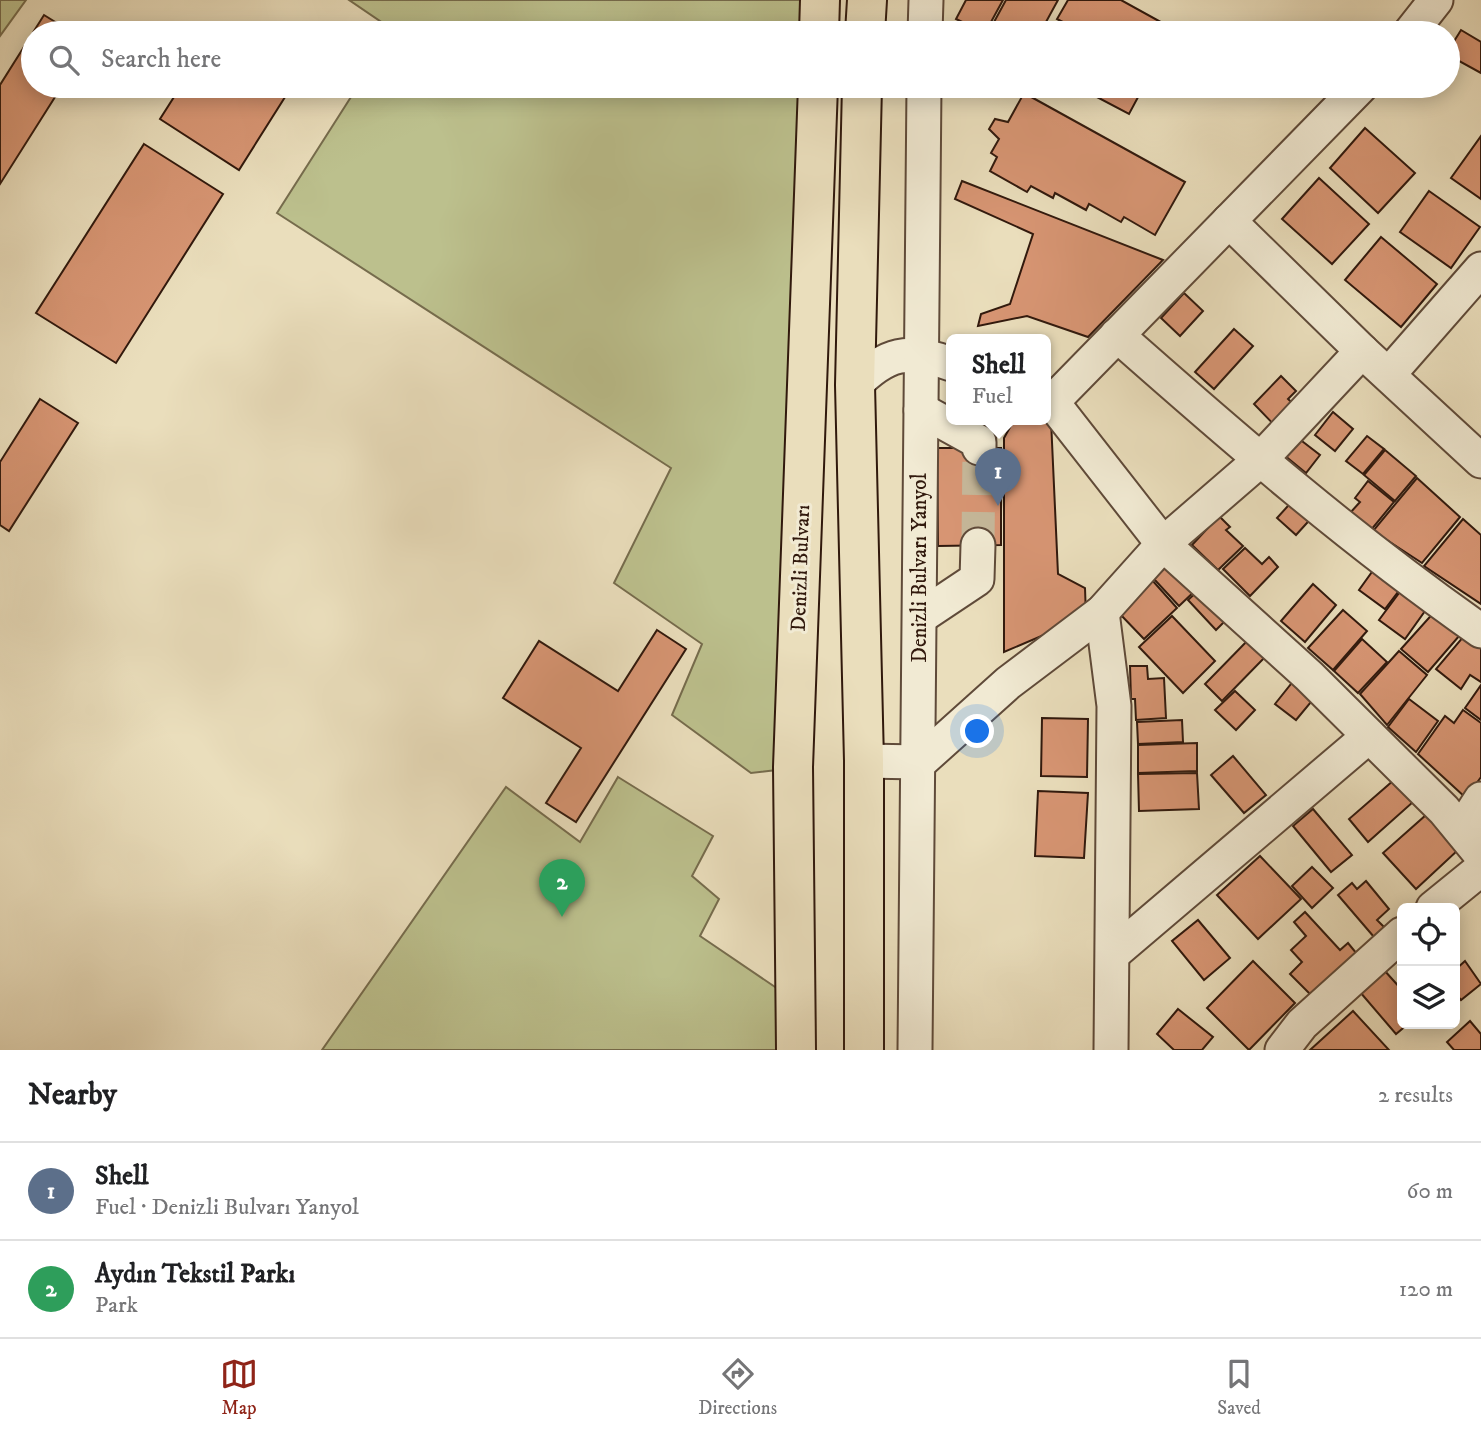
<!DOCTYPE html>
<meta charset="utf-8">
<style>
body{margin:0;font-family:"IM FELL DW Pica",serif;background:#f6f6f6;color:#202124}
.controls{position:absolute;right:21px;bottom:21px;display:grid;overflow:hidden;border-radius:10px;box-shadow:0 4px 18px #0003}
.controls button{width:63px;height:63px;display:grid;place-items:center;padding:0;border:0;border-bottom:2px solid #e0e0e0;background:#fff;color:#202124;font:35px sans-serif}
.you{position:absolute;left:978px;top:732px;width:24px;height:24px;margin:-18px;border:5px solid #fff;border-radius:50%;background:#1a73e8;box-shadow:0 0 0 10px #1a73e833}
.badge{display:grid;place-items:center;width:46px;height:46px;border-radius:50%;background:#8f2418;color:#fff;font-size:23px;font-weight:700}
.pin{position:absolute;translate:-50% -58px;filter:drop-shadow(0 2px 4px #0008)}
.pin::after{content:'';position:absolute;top:37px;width:24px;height:21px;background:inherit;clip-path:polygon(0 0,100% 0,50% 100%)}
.popup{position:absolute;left:946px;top:334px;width:105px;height:91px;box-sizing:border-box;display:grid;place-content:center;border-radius:10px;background:#fff;filter:drop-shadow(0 2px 5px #0005);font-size:23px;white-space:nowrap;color:#757577}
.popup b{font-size:26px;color:#202124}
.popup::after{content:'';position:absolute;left:50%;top:100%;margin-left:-14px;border:14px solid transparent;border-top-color:#fff}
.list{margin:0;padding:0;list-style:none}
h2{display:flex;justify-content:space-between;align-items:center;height:91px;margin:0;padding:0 28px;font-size:30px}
h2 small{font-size:23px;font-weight:400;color:#757577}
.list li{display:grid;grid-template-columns:46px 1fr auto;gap:21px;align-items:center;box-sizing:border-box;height:98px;padding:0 28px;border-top:2px solid #e0e0e0}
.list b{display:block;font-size:26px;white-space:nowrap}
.list p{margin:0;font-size:23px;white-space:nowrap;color:#757577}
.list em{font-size:23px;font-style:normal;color:#757577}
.icon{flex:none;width:38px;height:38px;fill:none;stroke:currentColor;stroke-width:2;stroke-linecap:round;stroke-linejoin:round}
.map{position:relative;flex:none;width:1481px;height:1050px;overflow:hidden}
.search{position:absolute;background:#fff;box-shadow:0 4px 18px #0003;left:21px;right:21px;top:21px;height:77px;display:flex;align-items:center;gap:18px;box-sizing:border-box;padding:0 24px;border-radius:38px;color:#757577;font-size:26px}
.sheet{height:287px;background:#fff}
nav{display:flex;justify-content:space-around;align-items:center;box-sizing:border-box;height:98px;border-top:2px solid #e0e0e0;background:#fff;font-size:19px;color:#757577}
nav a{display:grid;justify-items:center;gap:4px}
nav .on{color:#8f2418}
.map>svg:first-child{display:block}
.green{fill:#bcc08d;stroke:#766c4d;stroke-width:2}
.building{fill:#d79573;stroke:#31190d;stroke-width:2}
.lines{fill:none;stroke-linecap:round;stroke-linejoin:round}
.minor-tunnel{stroke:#c5b799;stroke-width:33;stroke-dasharray:33 17;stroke-linecap:butt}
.minor-casing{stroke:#5f4a39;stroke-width:37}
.highway-casing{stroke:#31190d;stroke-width:42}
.minor{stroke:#f1ead3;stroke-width:33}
.highway{stroke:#eadebc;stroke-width:38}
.labels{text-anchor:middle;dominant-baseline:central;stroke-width:6;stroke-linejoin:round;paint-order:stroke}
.street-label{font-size:21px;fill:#31190d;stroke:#f1ead3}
</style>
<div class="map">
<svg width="1481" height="1050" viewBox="0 0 1481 1050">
<rect width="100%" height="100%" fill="#eadebc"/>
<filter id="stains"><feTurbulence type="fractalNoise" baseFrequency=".00286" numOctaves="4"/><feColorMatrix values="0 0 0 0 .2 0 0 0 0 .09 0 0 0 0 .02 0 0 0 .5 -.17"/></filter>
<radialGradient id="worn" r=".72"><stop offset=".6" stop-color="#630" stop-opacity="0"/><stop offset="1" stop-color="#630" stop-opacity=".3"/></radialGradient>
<!-- green -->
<g class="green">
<path d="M0 0H26L0 36Z"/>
<path d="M349 0H805L804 33H392L393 30Z"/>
<path d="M358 86H804L785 769 751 773 672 715 702 644 614 583 671 468 277 213Z"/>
<path d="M618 777 713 836 692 876 719 899 700 936 778 989 777 1050H322L506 787 580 842Z"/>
</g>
<!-- building -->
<g class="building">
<path d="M966 0H1003L985 33 956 19Z"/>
<path d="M1006 0H1058L1040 33H988Z"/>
<path d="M1068 0H1121L1168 26 1165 33H1084L1057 19Z"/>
<path d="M44 15 73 33H33V86H62L0 184V85Z"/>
<path d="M1062 25 1077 33H1058Z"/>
<path d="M1461 30 1481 42V73L1448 55V40L1453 43Z"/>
<path d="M181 86H292L239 170 160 119Z"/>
<path d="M1076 86H1144L1129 114Z"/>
<path d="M1024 93 1185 182 1155 235 1124 217 1121 222 1089 204 1086 210 1055 193 1053 198 1031 186 1027 192 990 171 997 157 991 153 999 139 989 129 995 119 1008 122Z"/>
<path d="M1365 128 1415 173 1378 213 1330 168Z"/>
<path d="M1481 136V199L1451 178Z"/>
<path d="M144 144 223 194 116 363 36 313Z"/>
<path d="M1319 178 1369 224 1332 264 1282 219Z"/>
<path d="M962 181 1163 260 1088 337 1027 316 978 326 981 314 1010 304 1033 234 955 199Z"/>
<path d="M1429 191 1480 227 1451 268 1400 232Z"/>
<path d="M1381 237 1437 284 1401 327 1345 280Z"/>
<path d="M1184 293 1203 311 1180 336 1161 318Z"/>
<path d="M1234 329 1253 346 1214 389 1195 372Z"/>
<path d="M1281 376 1296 391 1288 399 1301 411 1281 432 1254 404Z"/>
<path d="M40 399 78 423 9 531 0 525V462Z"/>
<path d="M1333 412 1353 429 1335 451 1315 435Z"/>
<path d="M1014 420H1051L1058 574 1085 588 1086 617 1004 652V438Z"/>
<path d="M1367 436 1384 449 1363 474 1346 461Z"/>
<path d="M1298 438 1320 455 1306 473 1284 455Z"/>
<path d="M937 448H1001V545L938 546Z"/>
<path d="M1385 450 1416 476 1395 501 1364 475Z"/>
<path d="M1417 478 1460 517 1422 563 1373 531Z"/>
<path d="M1368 481 1394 502 1371 530 1350 513 1360 502 1355 498Z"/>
<path d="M1297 496 1316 513 1296 535 1277 518Z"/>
<path d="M1219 516 1230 527 1226 530 1243 546 1218 570 1192 545Z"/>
<path d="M1463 519 1481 535V604L1424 566Z"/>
<path d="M1245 548 1262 564 1269 557 1278 567 1250 596 1223 569Z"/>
<path d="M1173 560 1199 587 1179 606 1154 579Z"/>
<path d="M1377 565 1404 584 1385 609 1359 590Z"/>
<path d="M1152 580 1177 608 1144 639 1118 612Z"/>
<path d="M1313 584 1336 605 1305 642 1281 621Z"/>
<path d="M1405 585 1430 604 1405 639 1379 620Z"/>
<path d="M1201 588 1229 617 1216 630 1188 600Z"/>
<path d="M1343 610 1367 631 1333 670 1308 648Z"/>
<path d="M1436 610 1466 628 1428 672 1401 649Z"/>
<path d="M1172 616 1215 661 1183 693 1139 647Z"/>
<path d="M657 630 686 649 576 822 546 803 581 748 503 698 539 641 618 691Z"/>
<path d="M1469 630 1481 638V682L1470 675 1461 689 1436 669Z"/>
<path d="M1251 637 1268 654 1222 701 1205 684Z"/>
<path d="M1362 639 1387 662 1358 693 1334 671Z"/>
<path d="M1399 651 1427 675 1387 725 1360 694Z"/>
<path d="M1130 666H1147L1148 679 1164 678 1166 718 1136 720 1135 699H1131Z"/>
<path d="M1295 679 1316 696 1296 720 1275 704Z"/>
<path d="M1481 685V720L1465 708Z"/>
<path d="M1235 691 1255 710 1236 730 1215 710Z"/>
<path d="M1409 699 1438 721 1416 752 1388 727Z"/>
<path d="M1463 710 1481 723V777L1466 798 1418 754 1445 716 1454 723Z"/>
<path d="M1042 718 1088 719 1087 777 1041 776Z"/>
<path d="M1182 720 1183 742 1138 744 1137 722Z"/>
<path d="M1197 743V771L1138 773V745Z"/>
<path d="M1233 756 1266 795 1244 813 1211 775Z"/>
<path d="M1197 773 1199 809 1139 811 1138 774Z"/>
<path d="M1394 780 1413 802 1368 842 1349 819Z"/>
<path d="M1038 791 1088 793 1084 858 1035 856Z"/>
<path d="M1313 809 1352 855 1331 872 1293 826Z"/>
<path d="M1426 815 1458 850 1416 889 1383 853Z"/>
<path d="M1260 856 1301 899 1258 939 1217 895Z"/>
<path d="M1312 867 1333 888 1312 908 1292 886Z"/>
<path d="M1366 881 1389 909 1377 920 1385 928 1374 937 1338 895 1352 883 1357 889Z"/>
<path d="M1305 912 1340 950 1348 943 1357 954 1314 998 1290 974 1302 962 1291 950 1306 936 1294 922Z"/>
<path d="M1198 920 1230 958 1204 980 1172 941Z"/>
<path d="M1253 961 1295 1003 1249 1050 1207 1008Z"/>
<path d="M1465 961 1481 984 1461 1000 1455 993V970Z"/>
<path d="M1384 970 1402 990V1024H1408L1396 1034 1360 992Z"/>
<path d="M1178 1009 1213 1037 1202 1050H1174L1157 1034Z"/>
<path d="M1353 1011 1389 1050H1310Z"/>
<path d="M1470 1021 1481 1034V1050H1454L1447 1042Z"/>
</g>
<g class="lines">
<!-- minor-tunnel -->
<path class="minor-tunnel" d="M978 545 979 448"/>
<defs>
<g id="minor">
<path d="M925 33 926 0"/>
<path d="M1410 33 1436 0"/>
<path d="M1117 335C1237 441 1350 539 1481 631"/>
<path d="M1362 351 1481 461"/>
<path d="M1389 374 1481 269"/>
<path d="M855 385C886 353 908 348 951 364"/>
<path d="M1045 400 1052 402 1361 86"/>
<path d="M1052 402 1163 544 1309 676 1444 810 1481 855"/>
<path d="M921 410 979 442V448"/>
<path d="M1102 612 1114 706 1111 1050"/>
<path d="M920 617 977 579 978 545"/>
<path d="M864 761 920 762 1008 683 1102 612 1163 544 1259 461 1362 351 1229 221"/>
<path d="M1461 830 1481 799"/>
<path d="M1433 908 1481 869"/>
<path d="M1114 953 1369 736"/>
<path d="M915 1050 924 86"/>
<path d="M1282 1050 1302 1024 1402 934"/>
</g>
<g id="highway">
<path d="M819 33 820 0"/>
<path d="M865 33 867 0"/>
<path d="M862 86 855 385 864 761V1050"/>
<path d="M796 1050 793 767 818 86"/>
</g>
</defs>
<!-- minor casing -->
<use href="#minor" class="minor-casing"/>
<!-- highway casing -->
<use href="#highway" class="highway-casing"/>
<!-- minor -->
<use href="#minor" class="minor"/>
<!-- highway -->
<use href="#highway" class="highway"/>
</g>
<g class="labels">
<!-- street labels -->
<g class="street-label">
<text transform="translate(801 568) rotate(-88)">Denizli Bulvarı</text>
<text transform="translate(920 568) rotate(-90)">Denizli Bulvarı Yanyol</text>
</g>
</g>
<rect width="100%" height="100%" filter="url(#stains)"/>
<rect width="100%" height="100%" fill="url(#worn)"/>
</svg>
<div class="controls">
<button><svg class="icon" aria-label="locate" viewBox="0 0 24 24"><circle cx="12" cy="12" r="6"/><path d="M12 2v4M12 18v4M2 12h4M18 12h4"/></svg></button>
<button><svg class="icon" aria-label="layers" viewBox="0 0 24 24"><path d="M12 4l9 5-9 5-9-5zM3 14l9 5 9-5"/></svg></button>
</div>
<div class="you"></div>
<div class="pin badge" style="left:998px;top:506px;background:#5c6f8a">1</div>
<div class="popup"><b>Shell</b>Fuel</div>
<div class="pin badge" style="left:562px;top:917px;background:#2e9e5b">2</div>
<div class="search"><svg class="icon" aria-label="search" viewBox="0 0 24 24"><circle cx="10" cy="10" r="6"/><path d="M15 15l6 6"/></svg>Search here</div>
</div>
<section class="sheet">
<h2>Nearby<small>2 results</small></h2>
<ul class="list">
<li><span class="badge" style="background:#5c6f8a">1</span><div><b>Shell</b><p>Fuel · Denizli Bulvarı Yanyol</p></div><em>60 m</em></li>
<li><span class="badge" style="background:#2e9e5b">2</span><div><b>Aydın Tekstil Parkı</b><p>Park</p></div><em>120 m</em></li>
</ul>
</section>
<nav>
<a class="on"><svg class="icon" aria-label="map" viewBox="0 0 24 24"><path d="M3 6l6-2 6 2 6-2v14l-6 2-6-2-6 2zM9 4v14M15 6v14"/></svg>Map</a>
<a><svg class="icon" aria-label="directions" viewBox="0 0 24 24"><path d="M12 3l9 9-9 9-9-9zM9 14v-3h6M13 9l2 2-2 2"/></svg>Directions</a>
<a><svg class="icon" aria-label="saved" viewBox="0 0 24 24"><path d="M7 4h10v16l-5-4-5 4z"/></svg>Saved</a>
</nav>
